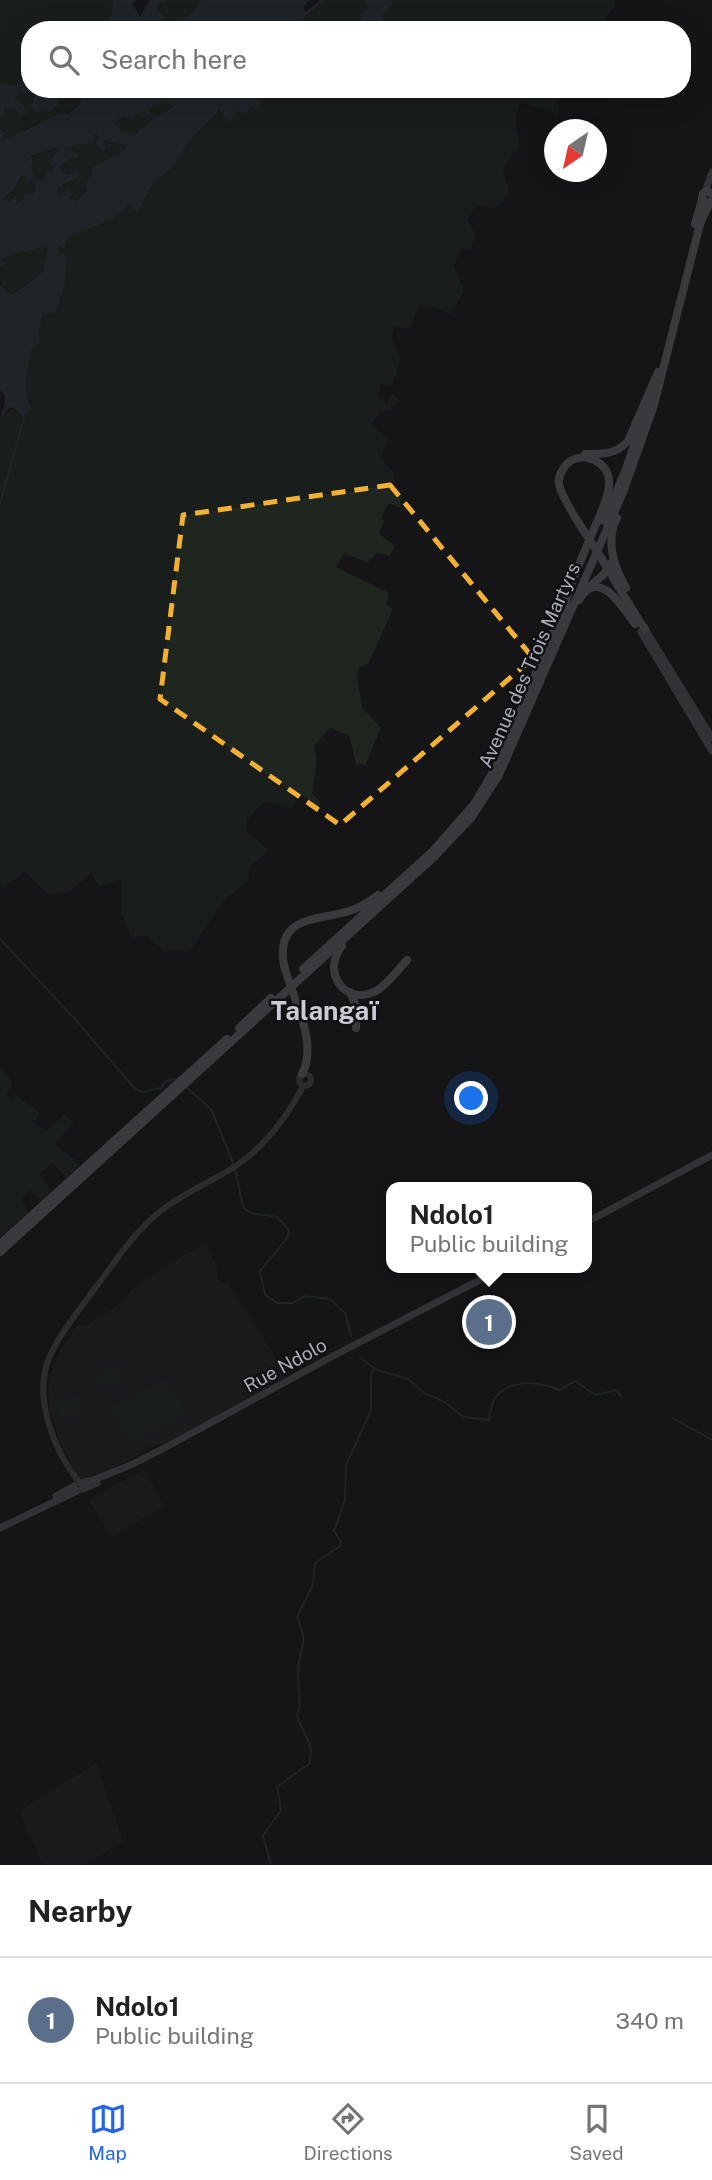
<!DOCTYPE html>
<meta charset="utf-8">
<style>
body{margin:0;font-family:"Public Sans",sans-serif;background:#f2f2f2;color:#202124}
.compass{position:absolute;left:544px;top:119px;width:63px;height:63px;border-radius:50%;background:#fff;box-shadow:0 7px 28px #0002;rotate:214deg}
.you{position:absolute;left:472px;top:1099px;width:24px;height:24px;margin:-18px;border:5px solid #fff;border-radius:50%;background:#1a73e8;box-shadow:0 0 0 10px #1a73e833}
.badge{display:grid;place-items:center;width:46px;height:46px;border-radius:50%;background:#2563eb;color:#fff;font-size:23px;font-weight:700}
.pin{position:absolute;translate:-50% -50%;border:4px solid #fff;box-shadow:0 2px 7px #0006}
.popup{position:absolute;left:386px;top:1182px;width:206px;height:91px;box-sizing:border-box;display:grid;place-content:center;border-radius:14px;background:#fff;filter:drop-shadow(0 2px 5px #0005);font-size:23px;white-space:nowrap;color:#757577}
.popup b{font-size:26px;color:#202124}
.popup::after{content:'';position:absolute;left:50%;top:100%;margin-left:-14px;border:14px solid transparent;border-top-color:#fff}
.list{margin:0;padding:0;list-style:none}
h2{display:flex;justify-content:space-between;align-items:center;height:91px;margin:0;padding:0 28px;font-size:30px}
h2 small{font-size:23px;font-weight:400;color:#757577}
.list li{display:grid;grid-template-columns:46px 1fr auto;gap:21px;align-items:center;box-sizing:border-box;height:126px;padding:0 28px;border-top:2px solid #e0e0e0}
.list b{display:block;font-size:26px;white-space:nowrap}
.list p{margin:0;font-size:23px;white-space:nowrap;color:#757577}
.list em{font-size:23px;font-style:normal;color:#757577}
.icon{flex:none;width:38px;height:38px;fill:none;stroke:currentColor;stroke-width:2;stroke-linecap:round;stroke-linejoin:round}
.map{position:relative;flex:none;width:712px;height:1865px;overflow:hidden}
.search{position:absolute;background:#fff;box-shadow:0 7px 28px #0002;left:21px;right:21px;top:21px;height:77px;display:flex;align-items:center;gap:18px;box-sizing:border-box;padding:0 24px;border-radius:28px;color:#757577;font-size:26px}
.sheet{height:217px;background:#fff}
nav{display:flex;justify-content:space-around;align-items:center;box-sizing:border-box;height:98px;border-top:2px solid #e0e0e0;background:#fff;font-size:19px;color:#757577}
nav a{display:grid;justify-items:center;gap:4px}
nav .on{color:#2563eb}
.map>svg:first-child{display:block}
.built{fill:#222225}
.green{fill:#1e261f}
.water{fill:#2c353c;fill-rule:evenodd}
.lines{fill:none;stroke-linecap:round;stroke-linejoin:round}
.stream{stroke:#2c353c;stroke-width:2}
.secondary{stroke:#45474d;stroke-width:6}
.primary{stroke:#53555c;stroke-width:7}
.highway{stroke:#63666e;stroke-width:8}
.marked{fill:none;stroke:#f2b134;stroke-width:5;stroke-dasharray:14 9;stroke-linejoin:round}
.labels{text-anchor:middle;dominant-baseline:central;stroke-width:5;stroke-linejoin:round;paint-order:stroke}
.street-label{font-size:19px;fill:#a8adb8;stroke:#111113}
.district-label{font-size:26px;font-weight:bold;fill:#c9ccd4;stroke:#111113}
</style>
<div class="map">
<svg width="712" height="1865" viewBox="0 0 712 1865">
<rect width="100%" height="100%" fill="#161618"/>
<!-- built -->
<g class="built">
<path d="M206 1244 216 1266 219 1282 228 1283 270 1348 286 1377 166 1443 156 1444 95 1478 89 1480 79 1478 61 1445 50 1410 48 1394 51 1373 61 1349 77 1326 87 1325 124 1301 132 1289 181 1257Z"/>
<path d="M144 1470 164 1506 111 1537 89 1500Z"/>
<path d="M96 1763 123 1841 84 1865H43L20 1811Z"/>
</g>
<!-- green -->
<g class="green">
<path d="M0 0H109L113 2 112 24 109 30H30V83L21 79C13 89 10 83 0 83Z"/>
<path d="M166 0H201C194 17 170 30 153 30L159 3 165 4Z"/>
<path d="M326 0H364L369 7 361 15 362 30H298L296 24Z"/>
<path d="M391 0H615V6L601 24V30H551L528 19 522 30H382L383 14Z"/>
<path d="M31 89H43L36 91 31 108 38 112 44 108 46 112 60 105 57 102 55 89H88C71 118 54 119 25 129L20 134 3 139 2 135 6 134 0 129V117L4 116V106L18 94 31 93Z"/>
<path d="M254 89H565L556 100 560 109 558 114 521 102 515 119 520 149 513 153 503 172 510 194 496 208 478 205 467 219 476 233 471 249 462 248 454 266 464 291 451 314 420 303 410 329 394 327 391 338 401 359 392 385 381 384 377 396 387 404 392 393 399 400 391 410 380 412 371 424 388 439 381 458 394 474V490L402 493 400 507 388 504 381 518 384 520 379 534 395 546 390 556 377 553 368 562 344 554 336 567 389 593 386 604 393 609 368 664 359 667 357 674 362 708 381 728 365 765 356 764 349 735 330 728 314 746 317 761 312 793 321 803 315 811 307 804 308 798 298 795 292 809 265 801 246 821 247 832 269 850 250 867 248 881 222 902 189 952 174 949 164 952 146 935 131 938 121 911 122 879 99 886 91 873 70 891 49 895 25 872 2 888 0 886V420C10 407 15 407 31 408 22 390 28 368 32 348L40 342 39 330 43 313H55L64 289 58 253 59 245C67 239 75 232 84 228 101 221 119 220 129 203H133L138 212 155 179C175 172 176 158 188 142 196 131 210 121 220 109L237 111 254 96Z"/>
<path d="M164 102 174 107 153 119C150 128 139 133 131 135L121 130 113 120C125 117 132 118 143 112L150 114 148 109 157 103Z"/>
<path d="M96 133C102 143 116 144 127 145L121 153 93 166 90 177 85 184 87 189 77 201 56 194 58 187 67 184 74 173 67 175 58 168 67 162 68 151 72 145 92 143 90 134Z"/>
<path d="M60 147V150L49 164 54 167C46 183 30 196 15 204L13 196 10 201 3 200C7 194 12 192 16 187 21 179 23 173 31 167L28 157Z"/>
<path d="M45 246 48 249 42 273 11 295C0 288 0 281 0 268L5 264 1 261C11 253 32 251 45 246Z"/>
<path d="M0 1066 13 1084 6 1096 11 1098 16 1096 39 1112 35 1123 46 1131 64 1115 74 1122 54 1144 80 1164 67 1178 52 1163 40 1174 51 1191 41 1201 29 1190 21 1199 28 1212 0 1237Z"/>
<path d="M120 1363 127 1377 103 1390 95 1376Z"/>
<path d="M167 1378 187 1414 130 1444 111 1407Z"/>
<path d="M78 1394 85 1409 61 1420 55 1404Z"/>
</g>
<!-- water -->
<g class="water">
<path d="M109 0H136L132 3 140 17 150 0H166L165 4 159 3 157 11 165 17 153 30H109L112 24 108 20 112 14 113 2Z"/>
<path d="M201 0H311L307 2 303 8 306 12 320 0H326L296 24 298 30H163C177 23 195 15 201 0Z"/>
<path d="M364 0H391L392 4 383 14 382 30H362L361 15 369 7Z"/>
<path d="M21 79 30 83 31 93 18 94 14 99 21 101 27 113 20 116 15 107 8 110 4 107V116L0 117V83C10 83 13 90 21 79Z"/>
<path d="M43 89H55L62 92 63 97 57 102 60 105 46 113 44 108 38 113 31 109 36 91Z"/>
<path d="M88 89H154L172 94 176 89H254V96L260 101 258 107 252 105 246 114 237 111 229 122 219 109C210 121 197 131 188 143 176 159 175 172 155 179L138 212 131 208 133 204 129 203C117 223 88 226 68 238L64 249 59 246V253L67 257 64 289 55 313H43L39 330 40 343 32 348C28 368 22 390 31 408L24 418 14 407 8 409 0 420 5 403V395L0 390V285L12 295 42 273 48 249 45 246C31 252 12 252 1 261L6 264 0 268V129L6 134 2 135 4 139C24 133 42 121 62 113L67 114 76 108ZM164 102 174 107 152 119 145 128 141 127 138 133 131 135 121 130 113 121 123 117 131 118 143 112 151 115 149 109ZM96 133 99 138 96 143 99 149H106L104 140 127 146 121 153 93 166 90 177 85 184 87 190 77 201 68 198 75 192 68 189 60 195H57L58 187 79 177 77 171 67 175 59 168 71 157H78L79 154 69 150 73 145 93 143 95 137 91 135ZM60 147 49 164 54 167 52 172H46L45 181 34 180 36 188 32 194 24 193 23 200 16 204 17 198 14 196 10 201 4 200 6 195 14 190 22 175 29 179 34 178 31 167 33 158 29 156Z"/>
</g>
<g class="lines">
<!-- stream -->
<g class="stream">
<path d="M0 504 24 418"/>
<path d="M0 939 74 1018 135 1089 143 1092 161 1088 166 1081 176 1079"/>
<path d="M186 1087 211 1109 233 1163"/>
<path d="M235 1169 243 1207 251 1213 277 1217 289 1230 288 1237 260 1271 265 1295 277 1303H293L304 1296 330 1299 345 1313 351 1336"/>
<path d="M360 1358 377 1370 408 1379 424 1393 445 1402 463 1417 489 1420C490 1413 491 1403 495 1398 512 1377 538 1382 560 1390L575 1381 595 1395 617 1390 621 1396"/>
<path d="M673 1418 712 1440"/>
<path d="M271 1865 263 1836 281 1810 277 1787 310 1763 311 1748 297 1716C303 1698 297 1689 298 1672 299 1644 310 1648 297 1617L313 1585 315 1563 340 1546 341 1542 334 1531 345 1500 346 1465 371 1410V1377L373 1369"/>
</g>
<!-- secondary -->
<g class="secondary">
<circle cx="305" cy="1080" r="6"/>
<path d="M79 1482C54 1451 33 1398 49 1358 60 1333 80 1309 96 1287 116 1260 135 1231 162 1210 183 1194 208 1183 231 1169 262 1150 287 1118 303 1086"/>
</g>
<!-- primary -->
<g class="primary">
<path d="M705 192 712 172"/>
<path d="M645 629 712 738"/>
<path d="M641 632 712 751"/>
<path d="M587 1222 712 1155"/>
<path d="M81 1483 94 1480 133 1464 170 1445 333 1356 503 1268"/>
<path d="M82 1489 97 1483"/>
<path d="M56 1496 74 1486"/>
<path d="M0 1528 77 1491"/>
</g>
<!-- highway -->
<g class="highway">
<path d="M705 202 702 198 703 193 707 191 712 194"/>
<path d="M695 224 702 200"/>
<path d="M585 454C602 454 616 455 628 441L658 372"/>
<path d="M617 518C605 541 614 567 626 588"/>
<path d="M604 521 626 469 652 392"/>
<path d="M586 590 605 573 609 564"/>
<path d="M579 600C599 566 622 607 635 624"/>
<path d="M564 606C572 580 583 555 593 531 599 517 608 500 609 485 612 459 574 446 562 471 558 477 558 484 561 491 570 512 585 532 597 551 613 577 628 604 645 629"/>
<path d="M342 946C321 972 345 1007 376 991 387 985 398 970 407 960"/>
<path d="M303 969 434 850 475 803 505 751 545 650 567 603"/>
<path d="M350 992 356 1006V1028"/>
<path d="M239 1028 271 998"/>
<path d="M302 1074C319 1042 292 998 284 965 275 915 318 921 349 911 360 908 369 902 378 895"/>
<path d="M0 1244 227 1039"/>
<path d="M0 1252 434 857 471 818 499 775 624 490 654 405 700 224 710 202"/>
</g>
</g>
<!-- marked area -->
<path d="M0 0H712V1865H0ZM390 485 533 658 340 825 160 699 183 515Z" fill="#161618" fill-opacity=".55" fill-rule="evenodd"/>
<path class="marked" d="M390 485 533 658 340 825 160 699 183 515Z"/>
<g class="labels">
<!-- street labels -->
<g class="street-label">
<text transform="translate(529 665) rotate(-66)">Avenue des Trois Martyrs</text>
<text transform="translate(285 1365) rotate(-29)">Rue Ndolo</text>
</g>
<!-- district labels -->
<g class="district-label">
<text x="325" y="1010">Talangaï</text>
</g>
</g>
</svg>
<svg class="compass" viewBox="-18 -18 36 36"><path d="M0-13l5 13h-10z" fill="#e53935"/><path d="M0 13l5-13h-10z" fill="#757577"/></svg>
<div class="you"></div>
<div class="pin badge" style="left:489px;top:1322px;background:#5c6f8a">1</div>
<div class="popup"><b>Ndolo1</b>Public building</div>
<div class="search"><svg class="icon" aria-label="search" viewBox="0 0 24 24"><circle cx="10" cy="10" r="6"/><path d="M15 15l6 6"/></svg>Search here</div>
</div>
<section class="sheet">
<h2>Nearby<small></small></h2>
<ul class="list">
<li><span class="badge" style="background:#5c6f8a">1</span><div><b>Ndolo1</b><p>Public building</p></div><em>340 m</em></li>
</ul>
</section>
<nav>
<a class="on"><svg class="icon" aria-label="map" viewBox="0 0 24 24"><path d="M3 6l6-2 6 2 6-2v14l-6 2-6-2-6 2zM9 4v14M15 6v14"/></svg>Map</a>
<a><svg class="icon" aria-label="directions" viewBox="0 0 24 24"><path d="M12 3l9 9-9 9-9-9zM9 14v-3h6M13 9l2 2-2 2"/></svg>Directions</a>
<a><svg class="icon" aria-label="saved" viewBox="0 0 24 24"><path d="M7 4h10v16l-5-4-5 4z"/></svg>Saved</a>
</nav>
